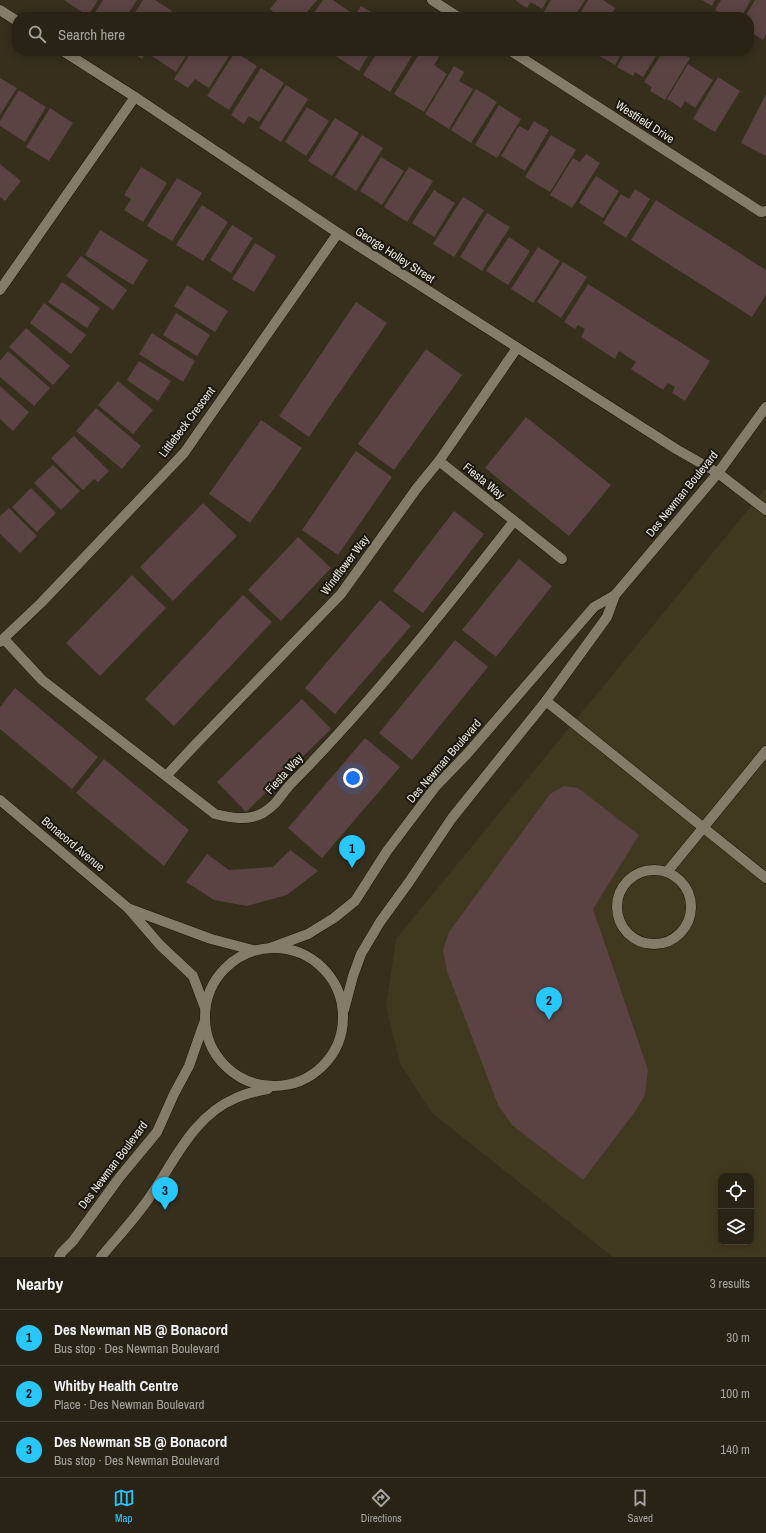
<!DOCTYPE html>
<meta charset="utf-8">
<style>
body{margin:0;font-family:"Archivo Narrow",sans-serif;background:#342f22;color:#f1f3f6}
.controls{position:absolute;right:12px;bottom:12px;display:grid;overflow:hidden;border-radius:8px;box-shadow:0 2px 10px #0003}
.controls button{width:36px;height:36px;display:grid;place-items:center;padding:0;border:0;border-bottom:1px solid #444034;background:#282315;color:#f1f3f6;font:20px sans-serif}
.you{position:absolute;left:353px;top:778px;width:14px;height:14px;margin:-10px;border:3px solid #fff;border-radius:50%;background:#1a73e8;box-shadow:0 0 0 6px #1a73e833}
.badge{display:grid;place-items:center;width:26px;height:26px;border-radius:50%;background:#28c8ff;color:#111;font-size:13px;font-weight:700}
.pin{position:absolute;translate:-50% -33px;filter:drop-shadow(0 1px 2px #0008)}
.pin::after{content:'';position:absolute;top:21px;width:14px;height:12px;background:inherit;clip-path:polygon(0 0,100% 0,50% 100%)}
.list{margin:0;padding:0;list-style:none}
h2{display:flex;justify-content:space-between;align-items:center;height:52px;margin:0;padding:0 16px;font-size:17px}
h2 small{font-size:13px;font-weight:400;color:#a5a4a0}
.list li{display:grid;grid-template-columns:26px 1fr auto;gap:12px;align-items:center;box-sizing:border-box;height:56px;padding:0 16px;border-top:1px solid #444034}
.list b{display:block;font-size:15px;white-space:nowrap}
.list p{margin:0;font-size:13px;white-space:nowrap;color:#a5a4a0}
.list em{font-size:13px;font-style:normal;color:#a5a4a0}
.icon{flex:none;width:22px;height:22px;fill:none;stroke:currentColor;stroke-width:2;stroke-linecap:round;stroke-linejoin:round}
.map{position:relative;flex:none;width:766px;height:1257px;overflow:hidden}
.search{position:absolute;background:#282315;box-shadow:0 2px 10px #0003;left:12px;right:12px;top:12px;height:44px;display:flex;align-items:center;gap:10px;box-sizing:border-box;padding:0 14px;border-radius:16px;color:#a5a4a0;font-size:15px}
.sheet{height:220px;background:#282315}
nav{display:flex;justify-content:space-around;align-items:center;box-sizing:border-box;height:56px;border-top:1px solid #444034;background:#282315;font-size:11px;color:#a5a4a0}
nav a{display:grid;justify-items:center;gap:2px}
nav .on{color:#28c8ff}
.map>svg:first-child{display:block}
.built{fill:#41391f;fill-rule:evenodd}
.building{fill:#5a4342}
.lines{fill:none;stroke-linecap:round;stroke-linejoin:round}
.service-casing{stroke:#1c1706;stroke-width:11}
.minor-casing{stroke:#1c1706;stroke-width:11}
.tertiary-casing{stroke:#1c1706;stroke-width:11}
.service{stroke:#837c68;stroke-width:10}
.minor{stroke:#837c68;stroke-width:10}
.tertiary{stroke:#837c68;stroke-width:10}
.labels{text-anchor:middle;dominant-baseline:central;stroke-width:4;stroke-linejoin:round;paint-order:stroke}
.street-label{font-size:12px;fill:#eae7db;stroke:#1a170f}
</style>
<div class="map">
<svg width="766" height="1257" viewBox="0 0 766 1257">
<rect width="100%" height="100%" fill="#352f1c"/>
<!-- built -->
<path class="built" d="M765 489 766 490V1257H613L431 1112 400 1063 386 1007 396 939ZM721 1176H751V1242H721Z"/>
<!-- building -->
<g class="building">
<path d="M64 0H98L88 16Z"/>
<path d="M103 0H137L126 17H92Z"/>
<path d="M143 0H155L172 11 169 17H132Z"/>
<path d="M277 0H317L303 17H279L270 9Z"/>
<path d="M323 0H333L352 13 350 17H311Z"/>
<path d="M516 0H547L542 9 531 2 527 8 516 1Z"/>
<path d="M551 0H585L574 17H549L543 13Z"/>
<path d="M588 0H603L615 8 610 17H578Z"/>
<path d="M702 0H715L712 6Z"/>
<path d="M721 0H751L741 17H727L715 10Z"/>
<path d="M755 0H766V34L763 40 749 31V17H745Z"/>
<path d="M361 6 379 17H354Z"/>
<path d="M129 51H147L142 59Z"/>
<path d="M153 51H189L176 72 150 55Z"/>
<path d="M192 51H232L209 88 195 79 188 88 174 79Z"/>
<path d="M333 51H371L359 71 332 54Z"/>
<path d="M378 51H415L390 92 363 75Z"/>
<path d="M421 51H429L439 57 434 65 447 74 424 112 394 94Z"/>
<path d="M601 51H623L615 65 598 55Z"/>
<path d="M626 51H659L643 77 635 72 633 76 617 67Z"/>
<path d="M663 51H678L690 58 665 100 650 91 652 87 644 82Z"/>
<path d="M235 52 257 66 229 110 207 96Z"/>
<path d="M688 64 713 80 695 108 685 101 681 108 667 99Z"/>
<path d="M454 66 464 72 459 81 473 89 449 129 425 114Z"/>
<path d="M261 68 284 83 259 122 249 116 244 124 231 115Z"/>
<path d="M718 77 740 91 715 132 693 119Z"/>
<path d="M0 78 17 88 0 115Z"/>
<path d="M286 85 308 99 281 142 259 128Z"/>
<path d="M476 89 497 102 471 143 451 130Z"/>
<path d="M19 90 46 107 25 142 0 126V121Z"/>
<path d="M766 94V156L741 143Z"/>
<path d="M499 105 521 119 497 158 475 145Z"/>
<path d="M307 107 329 121 306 156 285 142Z"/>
<path d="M50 108 73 123 49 161 26 147Z"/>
<path d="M335 118 359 133 332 176 308 161Z"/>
<path d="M534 121 549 130 525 171 501 156 519 126 528 131Z"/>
<path d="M362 135 383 148 356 191 335 177Z"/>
<path d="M551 135 576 150 550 192 525 177Z"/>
<path d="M586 154 600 163 572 208 550 195 573 158 580 162Z"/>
<path d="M381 157 404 171 382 205 360 191Z"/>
<path d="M0 164 21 181 5 201 0 197Z"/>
<path d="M141 167 167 183 143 222 124 210 131 199 124 195Z"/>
<path d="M409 167 433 181 407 222 384 207Z"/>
<path d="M596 176 619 191 603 218 579 203Z"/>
<path d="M177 178 202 193 172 241 147 226Z"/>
<path d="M635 189 650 199 626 238 603 223 621 194 629 199Z"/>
<path d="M434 190 455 203 434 237 412 223Z"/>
<path d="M463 197 484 210 454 257 433 244Z"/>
<path d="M656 200 766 270V295L752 317 631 240Z"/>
<path d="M202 205 228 222 203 261 176 245Z"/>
<path d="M487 213 510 227 482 271 460 257Z"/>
<path d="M232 225 253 238 231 273 210 260Z"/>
<path d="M100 230 148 260 133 285 85 255Z"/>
<path d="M509 237 530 251 508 285 486 271Z"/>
<path d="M255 243 276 256 254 292 232 279Z"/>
<path d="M538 247 560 261 533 303 511 289Z"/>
<path d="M81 256 127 290 113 310 66 276Z"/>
<path d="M563 262 587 277 561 318 537 302Z"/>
<path d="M62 282 100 308 87 328 48 302Z"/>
<path d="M588 284 710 361 685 401 672 393 675 387 668 383 663 390 631 369 636 362 619 351 615 359 581 337 585 329 578 325 575 329 564 322Z"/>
<path d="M187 285 228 311 215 332 174 306Z"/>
<path d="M356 302 387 323 309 437 279 416Z"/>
<path d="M44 303 86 335 71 354 30 323Z"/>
<path d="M176 313 210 335 197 356 163 335Z"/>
<path d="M26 328 70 366 53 385 9 347Z"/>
<path d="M152 333 195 361 183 382 139 354Z"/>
<path d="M426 349 462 375 394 470 358 444Z"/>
<path d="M8 351 50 388 34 406 0 377V361Z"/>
<path d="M139 361 171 381 158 401 127 380Z"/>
<path d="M118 381 153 410 133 434 98 405Z"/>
<path d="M0 386 29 412 13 431 0 419Z"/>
<path d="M96 408 141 446 122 469 76 431Z"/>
<path d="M526 417 611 485 569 536 485 468Z"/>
<path d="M261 420 302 448 250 523 209 494Z"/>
<path d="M74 436 109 471 98 482 94 479 83 490 51 458Z"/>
<path d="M356 451 392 477 338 555 302 530Z"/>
<path d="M53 465 80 491 61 510 34 483Z"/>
<path d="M31 488 56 513 37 532 12 507Z"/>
<path d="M203 503 237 536 173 601 140 567Z"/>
<path d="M9 508 37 536 20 553 0 534V516Z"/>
<path d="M454 511 484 534 423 613 393 591Z"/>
<path d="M298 537 331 568 281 621 248 590Z"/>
<path d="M519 559 552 586 496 657 462 630Z"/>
<path d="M132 575 166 608 100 676 66 643Z"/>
<path d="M243 595 272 622 174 726 145 699Z"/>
<path d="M380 600 411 626 335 714 305 688Z"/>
<path d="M455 640 488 667 412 760 379 733Z"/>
<path d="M15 688 98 757 72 789 0 729V707Z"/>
<path d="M302 699 331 729 246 812 217 782Z"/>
<path d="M365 738 400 767 322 858 288 828Z"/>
<path d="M104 759 189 830 164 866 76 793Z"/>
<path d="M564 786 578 788 639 835 593 909 648 1070 645 1095 634 1113 583 1180 512 1125 498 1105 447 971 443 950 449 932 550 794Z"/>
<path d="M290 850 318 871 287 895 247 906 214 900 186 882 207 854 229 870 273 867Z"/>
</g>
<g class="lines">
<defs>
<g id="service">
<path d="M439 461 562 559"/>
<path d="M718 473 766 510"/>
<path d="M4 639 42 680 215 814C231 818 248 821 263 813 277 804 278 799 288 787 296 778 305 770 313 761 385 685 450 603 514 521"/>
<path d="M546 701 766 878"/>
<path d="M167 775 193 747 341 594 417 488 439 461 517 348"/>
<circle cx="654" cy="907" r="37"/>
<path d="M667 872 766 751"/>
</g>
<g id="minor">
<path d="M432 0 458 17"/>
<path d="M0 10 17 21"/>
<path d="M63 51 135 97 338 233 676 449 718 473"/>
<path d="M511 51 761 212 766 211"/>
<path d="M0 290 135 97"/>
<path d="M0 642 41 603 184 453 338 233"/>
<path d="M0 800 128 908 160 945 193 976 205 1008"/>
<path d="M130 909 211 939 253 950"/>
</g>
<g id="tertiary">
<circle cx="274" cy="1017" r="69"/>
<path d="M270 948 308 934 334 918 355 901 387 851 436 786 467 754 594 607 615 595"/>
<path d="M344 1010 353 976 361 954 380 922 409 882 452 818 546 701 607 617 615 595 718 473 766 407"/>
<path d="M59 1257 62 1252 73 1241 119 1178 157 1132 174 1094 189 1066 204 1023"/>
<path d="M101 1257C115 1240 131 1223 144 1205 172 1168 190 1117 236 1098 247 1093 257 1091 268 1089"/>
</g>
</defs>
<!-- service casing -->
<use href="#service" class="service-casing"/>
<!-- minor casing -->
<use href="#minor" class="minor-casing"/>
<!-- tertiary casing -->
<use href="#tertiary" class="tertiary-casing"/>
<!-- service -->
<use href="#service" class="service"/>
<!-- minor -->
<use href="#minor" class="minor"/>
<!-- tertiary -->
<use href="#tertiary" class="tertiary"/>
</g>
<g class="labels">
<!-- street labels -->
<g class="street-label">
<text transform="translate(645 122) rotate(33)">Westfield Drive</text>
<text transform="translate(395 255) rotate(33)">George Holley Street</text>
<text transform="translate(187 422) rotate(-53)">Littlebeck Crescent</text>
<text transform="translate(484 481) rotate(39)">Fiesta Way</text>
<text transform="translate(682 494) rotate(-51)">Des Newman Boulevard</text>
<text transform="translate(345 565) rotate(-53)">Windflower Way</text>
<text transform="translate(444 761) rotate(-49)">Des Newman Boulevard</text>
<text transform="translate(284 774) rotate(-48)">Fiesta Way</text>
<text transform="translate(73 844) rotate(40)">Bonacord Avenue</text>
<text transform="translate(113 1165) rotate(-53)">Des Newman Boulevard</text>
</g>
</g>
</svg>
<div class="controls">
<button><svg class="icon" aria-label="locate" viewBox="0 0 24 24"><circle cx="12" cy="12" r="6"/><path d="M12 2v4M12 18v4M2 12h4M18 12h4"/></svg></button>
<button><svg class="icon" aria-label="layers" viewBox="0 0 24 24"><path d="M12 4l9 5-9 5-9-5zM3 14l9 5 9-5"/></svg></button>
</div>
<div class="you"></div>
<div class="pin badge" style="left:352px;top:868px">1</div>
<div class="pin badge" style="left:549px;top:1020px">2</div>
<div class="pin badge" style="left:165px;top:1210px">3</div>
<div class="search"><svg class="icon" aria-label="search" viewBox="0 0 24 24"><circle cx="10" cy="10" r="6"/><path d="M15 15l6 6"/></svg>Search here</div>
</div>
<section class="sheet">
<h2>Nearby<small>3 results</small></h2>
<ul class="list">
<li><span class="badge">1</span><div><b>Des Newman NB @ Bonacord</b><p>Bus stop · Des Newman Boulevard</p></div><em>30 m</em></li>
<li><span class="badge">2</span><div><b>Whitby Health Centre</b><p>Place · Des Newman Boulevard</p></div><em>100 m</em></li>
<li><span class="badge">3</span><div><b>Des Newman SB @ Bonacord</b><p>Bus stop · Des Newman Boulevard</p></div><em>140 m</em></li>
</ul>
</section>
<nav>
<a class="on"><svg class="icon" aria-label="map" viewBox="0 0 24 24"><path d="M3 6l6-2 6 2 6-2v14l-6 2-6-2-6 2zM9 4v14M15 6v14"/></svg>Map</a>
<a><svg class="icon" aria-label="directions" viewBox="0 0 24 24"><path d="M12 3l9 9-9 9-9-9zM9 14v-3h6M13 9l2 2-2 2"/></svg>Directions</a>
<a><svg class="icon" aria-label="saved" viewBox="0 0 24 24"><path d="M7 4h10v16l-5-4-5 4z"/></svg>Saved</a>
</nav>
